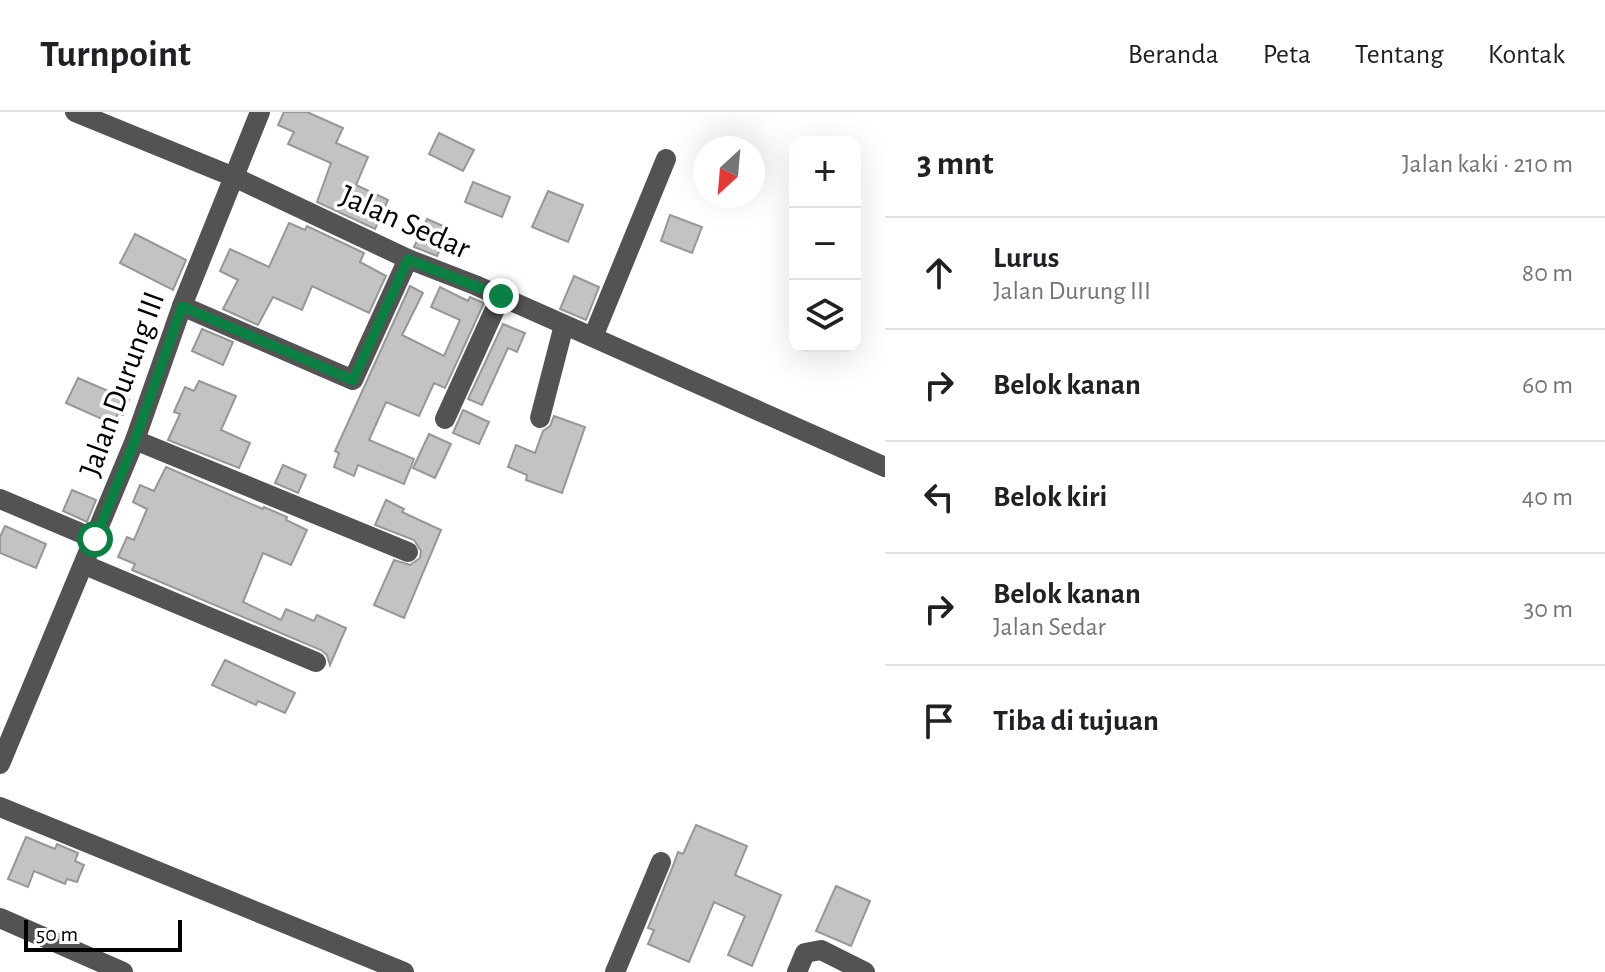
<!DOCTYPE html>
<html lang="id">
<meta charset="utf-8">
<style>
body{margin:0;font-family:"Alegreya Sans",sans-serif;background:#f2f2f2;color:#202124}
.controls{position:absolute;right:24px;top:24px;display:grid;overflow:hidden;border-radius:16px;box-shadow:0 8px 32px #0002}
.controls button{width:72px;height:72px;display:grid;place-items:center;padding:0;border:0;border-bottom:2px solid #e0e0e0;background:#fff;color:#202124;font:40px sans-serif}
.compass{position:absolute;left:693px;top:24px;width:72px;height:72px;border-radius:50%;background:#fff;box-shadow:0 8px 32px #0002;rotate:206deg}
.scale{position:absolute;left:24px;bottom:20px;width:158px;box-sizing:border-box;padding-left:8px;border:4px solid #000;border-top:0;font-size:22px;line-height:28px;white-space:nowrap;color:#000;-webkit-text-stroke:6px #fff;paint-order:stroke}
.stop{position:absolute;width:24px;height:24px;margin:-18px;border:6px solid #0b8043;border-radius:50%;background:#fff}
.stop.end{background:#0b8043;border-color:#fff;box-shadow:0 2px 8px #0008}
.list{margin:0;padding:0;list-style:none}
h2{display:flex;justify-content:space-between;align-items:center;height:104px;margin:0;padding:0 32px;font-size:34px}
h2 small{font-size:26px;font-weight:400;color:#757577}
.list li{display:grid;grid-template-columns:52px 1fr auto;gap:24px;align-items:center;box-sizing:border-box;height:112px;padding:0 32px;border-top:2px solid #e0e0e0}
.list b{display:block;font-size:30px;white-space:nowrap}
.list p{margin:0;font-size:26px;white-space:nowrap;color:#757577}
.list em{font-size:26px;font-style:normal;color:#757577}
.icon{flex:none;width:44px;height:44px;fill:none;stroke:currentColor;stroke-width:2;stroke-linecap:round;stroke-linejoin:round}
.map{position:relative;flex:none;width:885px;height:860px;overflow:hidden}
header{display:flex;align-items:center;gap:48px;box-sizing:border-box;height:112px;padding:0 40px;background:#fff;border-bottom:2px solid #e0e0e0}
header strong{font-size:38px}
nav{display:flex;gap:44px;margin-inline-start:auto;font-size:28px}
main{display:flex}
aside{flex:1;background:#fff}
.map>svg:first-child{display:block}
.building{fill:#c3c3c3;stroke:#979797;stroke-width:2}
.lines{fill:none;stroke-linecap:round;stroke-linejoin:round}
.minor{stroke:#535353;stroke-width:20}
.route{stroke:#0b8043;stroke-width:10}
.labels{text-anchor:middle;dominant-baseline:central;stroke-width:7;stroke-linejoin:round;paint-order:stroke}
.street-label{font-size:32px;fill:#000;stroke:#fff}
</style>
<header>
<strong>Turnpoint</strong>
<nav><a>Beranda</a><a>Peta</a><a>Tentang</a><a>Kontak</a></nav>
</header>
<main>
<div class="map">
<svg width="885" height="860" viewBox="0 0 885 860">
<rect width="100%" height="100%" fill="#fff"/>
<!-- building -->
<g class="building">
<path d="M284 0H307L343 16 336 31 368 45 356 73 388 88 375 117 317 90 331 51 288 32 294 20 278 13Z"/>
<path d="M439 21 474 38 463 59 429 42Z"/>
<path d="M473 70 510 85 502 105 465 90Z"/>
<path d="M548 79 583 93 568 130 532 115Z"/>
<path d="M670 103 702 115 692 141 661 129Z"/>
<path d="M427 107 450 117 437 144 414 135Z"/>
<path d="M289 111 305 118 307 114 364 141 360 150 386 164 369 201 312 174 302 198 273 185 258 213 223 197 238 168 220 159 230 137 269 155Z"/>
<path d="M135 122 186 148 173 178 120 151Z"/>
<path d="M574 164 599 175 586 208 560 197Z"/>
<path d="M410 174 423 181 402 223 444 244 460 208 431 195 440 175 468 189 470 185 484 191 445 276 434 271 419 304 386 290 369 328 414 347 404 372 358 353 354 364 334 355 339 341 335 339Z"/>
<path d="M503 212 525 221 517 240 508 236 482 293 468 287Z"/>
<path d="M202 217 233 230 223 253 192 239Z"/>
<path d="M78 266 129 288 123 303 118 301 113 312 66 291Z"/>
<path d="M199 269 236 284 221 318 250 331 239 356 168 328 180 302 174 300 185 275 194 279Z"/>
<path d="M463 298 489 310 479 332 453 321Z"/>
<path d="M554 304 585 315 562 381 526 368 527 363 508 355 516 333 535 341 543 319 550 314Z"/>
<path d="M429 322 451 332 435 366 413 356Z"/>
<path d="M283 353 306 363 298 381 275 371Z"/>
<path d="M166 355 263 397 264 395 287 405 286 408 307 418 291 453 263 441 243 490 281 508 286 497 314 509 317 503 346 516 330 553 327 543 321 538 132 458 135 452 118 445 127 425 134 428 147 397 133 390 140 373 154 379Z"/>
<path d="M72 378 96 388 87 410 63 399Z"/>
<path d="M386 388 404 397 402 400 441 418 404 506 374 493 394 448 410 453 420 446 421 439 414 428 375 413Z"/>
<path d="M5 414 46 432 36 456 0 441V425Z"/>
<path d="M225 548 295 581 285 601 258 589 256 593 212 573Z"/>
<path d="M696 713 747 734 735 763 781 783 752 854 728 843 745 804 714 790 689 850 648 832 654 818 648 816 674 751 678 740 683 742Z"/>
<path d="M26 725 55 737 57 732 78 741 75 749 84 753 77 770 67 767 65 772 34 759 28 775 8 767Z"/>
<path d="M836 774 870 789 851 834 816 819Z"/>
</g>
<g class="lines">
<!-- minor -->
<g class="minor">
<path d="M75 0 234 65 408 147 475 173 885 355"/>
<path d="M182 194 353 268 408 147"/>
<path d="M593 225 666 47"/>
<path d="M540 306 564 213"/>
<path d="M445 307 501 184"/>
<path d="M135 328 408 440"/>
<path d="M0 387 95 427"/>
<path d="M85 453 316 550"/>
<path d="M0 652 135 328 182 194 260 0"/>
<path d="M0 695 404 860"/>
<path d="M0 806 123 860"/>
<path d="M615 860 661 750"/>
<path d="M797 860 805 841 821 838 865 860"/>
</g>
</g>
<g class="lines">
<!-- route -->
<path class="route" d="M95 427 135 328 182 194 353 268 408 147 501 184"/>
</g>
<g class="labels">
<!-- street labels -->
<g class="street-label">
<text transform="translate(405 110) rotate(24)">Jalan Sedar</text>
<text transform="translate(122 272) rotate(-70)">Jalan Durung III</text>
</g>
</g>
</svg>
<div class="controls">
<button>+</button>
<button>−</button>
<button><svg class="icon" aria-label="layers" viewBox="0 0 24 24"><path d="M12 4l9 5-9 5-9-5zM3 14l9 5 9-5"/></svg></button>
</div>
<svg class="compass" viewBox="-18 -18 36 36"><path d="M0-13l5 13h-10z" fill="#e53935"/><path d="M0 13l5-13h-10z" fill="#757577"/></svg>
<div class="scale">50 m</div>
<div class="stop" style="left:95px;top:427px"></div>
<div class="stop end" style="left:501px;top:184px"></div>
</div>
<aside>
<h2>3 mnt<small>Jalan kaki · 210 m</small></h2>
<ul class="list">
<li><svg class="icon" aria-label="ahead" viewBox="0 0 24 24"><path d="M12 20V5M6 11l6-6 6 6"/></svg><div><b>Lurus</b><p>Jalan Durung III</p></div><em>80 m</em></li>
<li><svg class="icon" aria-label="right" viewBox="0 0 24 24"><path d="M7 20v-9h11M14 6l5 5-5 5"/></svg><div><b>Belok kanan</b></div><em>60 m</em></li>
<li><svg class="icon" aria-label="left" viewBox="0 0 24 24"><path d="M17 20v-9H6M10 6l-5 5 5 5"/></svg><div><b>Belok kiri</b></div><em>40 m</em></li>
<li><svg class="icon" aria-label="right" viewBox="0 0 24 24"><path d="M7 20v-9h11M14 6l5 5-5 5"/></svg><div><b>Belok kanan</b><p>Jalan Sedar</p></div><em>30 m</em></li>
<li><svg class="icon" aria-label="arrive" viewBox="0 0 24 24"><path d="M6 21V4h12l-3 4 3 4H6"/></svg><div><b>Tiba di tujuan</b></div></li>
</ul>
</aside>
</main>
